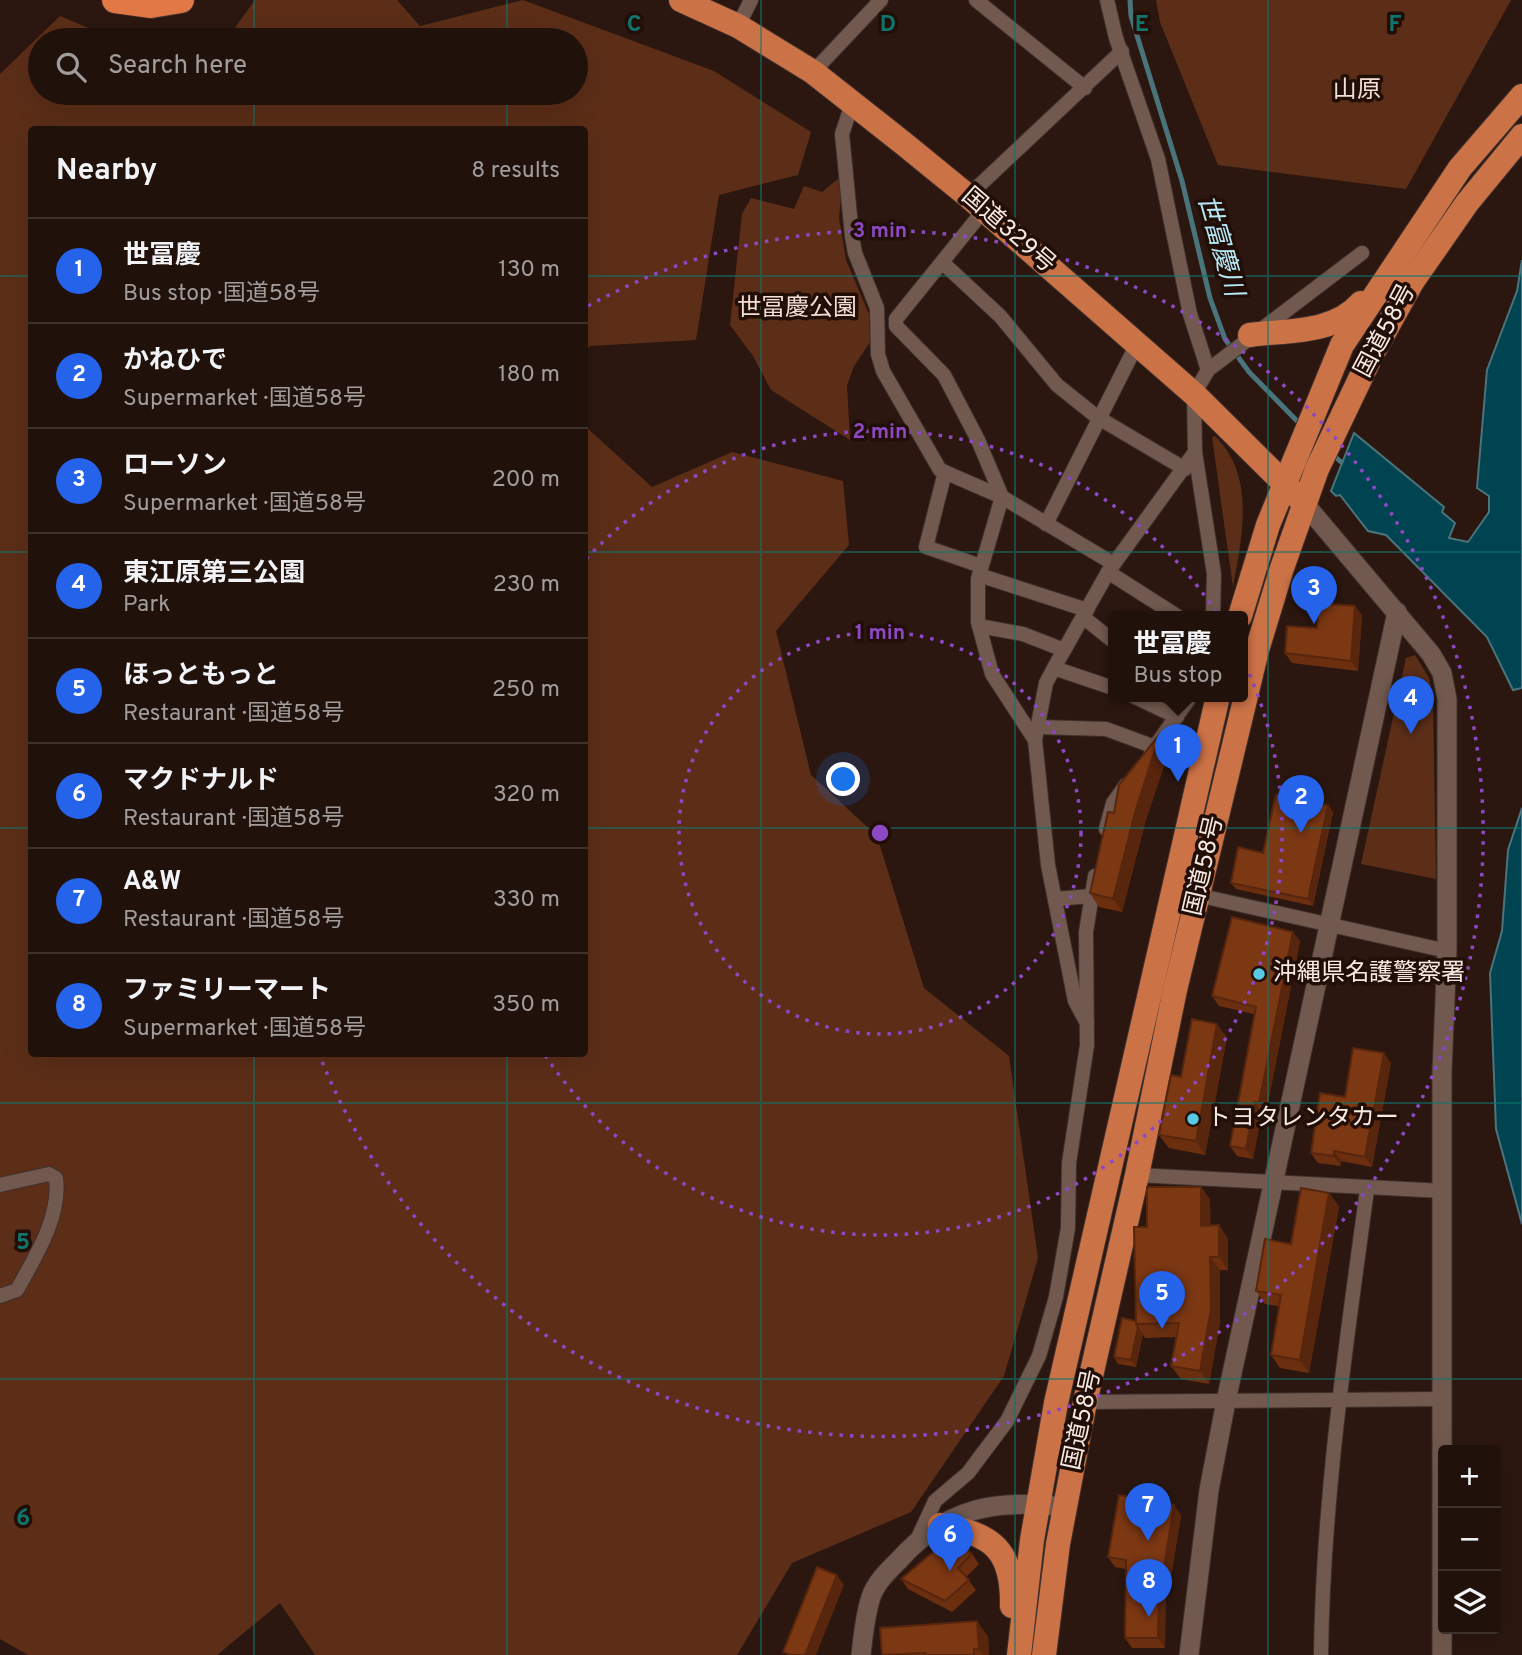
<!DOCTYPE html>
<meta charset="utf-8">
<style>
body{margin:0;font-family:Overpass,"Noto Sans JP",sans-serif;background:#2d1f19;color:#f1f3f6}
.controls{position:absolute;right:21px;bottom:21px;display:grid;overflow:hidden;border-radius:7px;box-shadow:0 7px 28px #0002}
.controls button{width:63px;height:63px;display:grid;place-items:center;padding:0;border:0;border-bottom:2px solid #3d312c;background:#20110b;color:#f1f3f6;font:35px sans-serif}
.you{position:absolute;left:844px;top:780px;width:24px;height:24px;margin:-18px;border:5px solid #fff;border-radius:50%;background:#1a73e8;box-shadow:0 0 0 10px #1a73e833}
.badge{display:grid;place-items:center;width:46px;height:46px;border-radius:50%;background:#2563eb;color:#fff;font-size:23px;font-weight:700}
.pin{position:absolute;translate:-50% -58px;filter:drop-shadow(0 2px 4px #0008)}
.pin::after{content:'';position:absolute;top:37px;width:24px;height:21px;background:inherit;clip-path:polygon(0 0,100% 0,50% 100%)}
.popup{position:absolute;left:1108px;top:611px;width:140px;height:91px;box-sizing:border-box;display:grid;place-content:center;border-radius:7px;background:#20110b;filter:drop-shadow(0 2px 5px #0005);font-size:23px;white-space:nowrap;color:#a29d9d}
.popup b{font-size:26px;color:#f1f3f6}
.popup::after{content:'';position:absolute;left:50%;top:100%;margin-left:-14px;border:14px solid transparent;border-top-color:#20110b}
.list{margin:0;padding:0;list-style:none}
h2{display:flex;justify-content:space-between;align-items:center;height:91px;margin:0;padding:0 28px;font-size:30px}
h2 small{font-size:23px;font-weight:400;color:#a29d9d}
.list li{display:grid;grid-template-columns:46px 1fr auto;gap:21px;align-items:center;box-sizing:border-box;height:105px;padding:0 28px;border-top:2px solid #3d312c}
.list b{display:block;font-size:26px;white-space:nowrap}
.list p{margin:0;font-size:23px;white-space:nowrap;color:#a29d9d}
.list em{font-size:23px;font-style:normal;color:#a29d9d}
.icon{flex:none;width:38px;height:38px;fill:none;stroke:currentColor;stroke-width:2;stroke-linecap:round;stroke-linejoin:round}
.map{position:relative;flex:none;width:1522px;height:1655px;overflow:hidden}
.search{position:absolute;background:#20110b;box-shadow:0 7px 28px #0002;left:28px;top:28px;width:560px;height:77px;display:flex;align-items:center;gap:18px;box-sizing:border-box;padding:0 24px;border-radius:38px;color:#a29d9d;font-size:26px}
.panel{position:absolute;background:#20110b;box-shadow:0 7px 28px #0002;left:28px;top:126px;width:560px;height:931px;border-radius:7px}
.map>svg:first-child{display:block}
.green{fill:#5c2e18}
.water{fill:#004351;stroke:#4a747c;stroke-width:2}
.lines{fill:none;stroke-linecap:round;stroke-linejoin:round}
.stream{stroke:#4a747c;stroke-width:5}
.minor-casing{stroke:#40312d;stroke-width:16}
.tertiary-casing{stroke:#40312d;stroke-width:21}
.trunk-casing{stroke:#40312d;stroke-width:26}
.motorway-casing{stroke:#40312d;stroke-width:28}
.minor{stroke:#71594f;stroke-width:14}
.tertiary{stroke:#71594f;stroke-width:19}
.trunk{stroke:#cc7247;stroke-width:24}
.motorway{stroke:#e27845;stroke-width:26}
.wall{fill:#6b2f10}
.shaded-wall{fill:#57260d}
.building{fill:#7c3713;stroke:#57260d;stroke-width:2}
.grid{fill:none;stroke:#0f766e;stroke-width:2;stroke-opacity:0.55}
.ring{fill:none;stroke:#8d48c4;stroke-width:3.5;stroke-dasharray:3.5 7}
.poi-dot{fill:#59c8e4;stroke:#210e06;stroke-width:2.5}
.labels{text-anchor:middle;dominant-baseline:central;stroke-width:7;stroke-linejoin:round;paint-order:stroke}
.park-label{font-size:24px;fill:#f3ddd4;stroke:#210e06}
.street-label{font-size:24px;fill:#f6e8e2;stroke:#210e06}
.poi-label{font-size:24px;fill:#f6e8e2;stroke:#210e06;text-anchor:start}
.water-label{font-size:26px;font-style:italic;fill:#b6e8f6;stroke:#210e06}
.grid-label{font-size:23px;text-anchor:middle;font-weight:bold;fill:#0f766e;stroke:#210e06;stroke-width:7;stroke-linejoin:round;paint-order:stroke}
.centre{fill:#8d48c4;stroke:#210e06;stroke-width:3.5}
.ring-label{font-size:21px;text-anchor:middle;font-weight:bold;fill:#8d48c4;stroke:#210e06;stroke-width:7;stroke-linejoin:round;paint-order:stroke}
</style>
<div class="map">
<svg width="1522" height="1655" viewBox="0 0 1522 1655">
<rect width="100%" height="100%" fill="#2b170f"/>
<!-- green -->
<g class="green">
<path d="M255 0H397L420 26 523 0 714 71 811 132 798 175 719 195 696 340 590 346 585 351 584 130H32V1054H584L585 426 652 487 732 452 843 481 849 545 776 631 811 775 877 836 924 988 1009 1056 1038 1258 1004 1376 911 1512 792 1563 737 1655H315L280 1603 217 1655H28L0 1639V74L60 16 117 40H40V93H576V40H201L229 36Z"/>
<path d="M1156 0H1511L1406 189 1218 165 1160 22Z"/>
<path d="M843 175 839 218 846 260 869 314 870 342 854 366 847 385 850 440 771 390 753 356 730 325 742 214 751 198 794 209 804 186 822 192Z"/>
<path d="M1215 436C1256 476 1242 537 1233 587L1212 437Z"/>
<path d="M1415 655 1429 678 1433 698 1436 879 1361 864 1406 658Z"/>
</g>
<!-- water -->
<g class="water">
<path d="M1522 260V688L1513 690 1487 637 1386 535 1368 531 1340 495 1336 496 1331 491 1354 433 1444 507 1442 512 1455 523 1449 538 1468 542 1489 512V496L1477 488 1487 370 1517 291Z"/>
<path d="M1522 808V1224L1496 1129 1490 973 1502 931 1508 850Z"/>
</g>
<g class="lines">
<!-- stream -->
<g class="stream">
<path d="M1130 0 1131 16 1182 181 1210 298 1225 339 1249 372 1302 426"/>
<path d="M1332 454 1341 462"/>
</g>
<defs>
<g id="minor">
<path d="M976 0 1085 88"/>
<path d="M1107 0 1116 38 1158 159 1190 314 1208 370"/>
<path d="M738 26 751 0"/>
<path d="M813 72 881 0"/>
<path d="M852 104 842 134 852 236 855 253 877 308 878 354 883 371 940 470 1002 497 1114 564"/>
<path d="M968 196 1122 51"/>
<path d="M984 210 896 319V326L944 375 978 440 1002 497 978 579V622L992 674 1035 740"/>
<path d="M943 263 1000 316 1057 385 1097 417 1185 469"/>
<path d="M945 472 926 547 981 566"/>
<path d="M1046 524 1137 344"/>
<path d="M1108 572 1177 616"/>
<path d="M979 575 1087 610"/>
<path d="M1213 616 1214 574 1195 452 1194 394 1208 370 1362 253"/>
<path d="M1083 617 1113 641"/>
<path d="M979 626 1023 634 1064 650"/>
<path d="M1054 668 1113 688"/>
<path d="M1133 696 1177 717"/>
<path d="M1037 727 1106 729 1155 747"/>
<path d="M1151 752 1191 696"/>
<path d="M1106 829 1113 803 1126 785"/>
<path d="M1197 895 1447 951"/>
<path d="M1055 899 1091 896"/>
<path d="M1087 1023 1075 1001 1048 865 1035 740 1046 683 1054 668 1108 572 1195 452"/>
<path d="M1137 1175 1444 1191"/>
<path d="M0 1185 49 1174 56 1178C61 1217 35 1257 17 1290L0 1296"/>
<path d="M1085 1402 1442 1399"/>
<path d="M917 1540 935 1501 968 1473 1007 1421 1039 1356 1056 1297 1068 1228 1069 1163 1087 1045 1086 932 1095 876"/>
<path d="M1321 1655C1323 1498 1346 1345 1367 1190"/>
</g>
<g id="tertiary">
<path d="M1304 503 1431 654 1442 673 1447 699V951L1442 1072V1655"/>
<path d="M861 1655C863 1636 865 1615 871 1597 876 1582 889 1570 900 1559 948 1506 998 1499 1065 1507"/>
<path d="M1189 1655 1209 1490 1226 1401 1397 612"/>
</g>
<g id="trunk">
<path d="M681 0 738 26 813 72 903 143 968 196 1194 394 1304 503"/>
<path d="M1250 335C1287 330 1334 334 1361 303"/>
<path d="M1240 616 1268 525 1342 345 1460 168 1522 96"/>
<path d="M940 1525C993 1534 1013 1550 1012 1606"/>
<path d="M1019 1655 1032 1540 1056 1403 1218 696"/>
<path d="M1044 1655 1058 1544 1085 1402 1137 1175 1175 990 1257 650 1282 568 1317 469 1371 356 1412 282 1467 203 1522 136"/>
</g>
<path id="motorway" d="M115 0 151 5 181 0"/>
</defs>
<!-- minor casing -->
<use href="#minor" class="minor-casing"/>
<!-- tertiary casing -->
<use href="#tertiary" class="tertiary-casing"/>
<!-- trunk casing -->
<use href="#trunk" class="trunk-casing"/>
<!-- motorway casing -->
<use href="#motorway" class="motorway-casing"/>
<!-- minor -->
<use href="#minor" class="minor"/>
<!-- tertiary -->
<use href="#tertiary" class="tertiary"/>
<!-- trunk -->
<use href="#trunk" class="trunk"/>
<!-- motorway -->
<use href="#motorway" class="motorway"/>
</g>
<!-- wall -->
<g class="wall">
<path d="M1355 606 1362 616 1358 671 1292 663 1285 653 1317 628Z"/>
<path d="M1160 734 1170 748 1145 823 1122 912 1099 907 1090 893 1114 813Z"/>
<path d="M1328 805 1333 812 1313 906 1236 889 1231 883 1263 853Z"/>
<path d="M1300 941 1266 1113 1262 1112 1253 1159 1237 1156 1230 1146 1254 1014 1219 1006 1212 996Z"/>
<path d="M1227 1037 1205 1155 1169 1148 1159 1135 1181 1077Z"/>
<path d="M1391 1063 1372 1167 1341 1161V1166L1318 1163 1311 1153 1345 1097Z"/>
<path d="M1201 1187 1210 1200V1226L1219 1225 1228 1239V1270H1220V1322L1209 1384 1181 1379 1171 1366 1177 1337 1145 1338 1143 1334 1136 1367 1118 1364 1114 1357 1136 1321 1147 1227Z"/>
<path d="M1329 1193 1339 1207 1309 1373 1280 1368 1271 1355 1279 1306 1265 1304 1256 1291Z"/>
<path d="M1181 1515 1171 1577 1166 1576 1165 1648H1132L1125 1638 1126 1569 1115 1567 1108 1557Z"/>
<path d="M972 1554 979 1564 966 1577 976 1590 952 1612 908 1589 901 1579Z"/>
<path d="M977 1621 988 1637 989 1655H882Z"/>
</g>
<!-- shaded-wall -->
<g class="shaded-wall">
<path d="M1355 606 1362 616 1358 671 1351 661Z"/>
<path d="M1160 734 1170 748 1145 823 1122 912 1113 899 1136 809Z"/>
<path d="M1328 805 1333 812 1313 906 1308 899Z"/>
<path d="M1293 932 1300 941 1266 1113 1259 1103Z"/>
<path d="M1217 1024 1227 1037 1205 1155 1196 1141Z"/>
<path d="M1384 1053 1391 1063 1372 1167 1365 1157Z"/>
<path d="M1255 1102 1262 1112 1253 1159 1246 1149Z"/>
<path d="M1334 1151 1341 1161V1166L1334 1156Z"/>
<path d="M1201 1187 1210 1200 1211 1239 1201 1226Z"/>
<path d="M1329 1193 1339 1207 1309 1373 1300 1360Z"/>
<path d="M1219 1225 1228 1239V1270L1219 1257Z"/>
<path d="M1210 1257 1220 1270V1322L1209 1384 1200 1371Z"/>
<path d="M1138 1327 1143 1334 1136 1367 1131 1360Z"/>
<path d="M1174 1505 1181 1515 1171 1577 1164 1567Z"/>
<path d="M1159 1566 1166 1576 1165 1648 1158 1638Z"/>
<path d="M837 1575 844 1585 816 1655H805Z"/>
<path d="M977 1621 988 1637 989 1655H983L979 1649Z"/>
</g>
<!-- building -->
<g class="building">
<path d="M1319 603 1355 606 1351 661 1285 653 1287 626 1317 628Z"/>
<path d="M1160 734 1136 809 1113 899 1090 893 1108 812 1114 813 1119 785Z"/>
<path d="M1276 794 1328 805 1308 899 1231 883 1238 847 1263 853Z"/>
<path d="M1232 917 1293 932 1259 1103 1255 1102 1246 1149 1230 1146 1256 1007 1212 996Z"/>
<path d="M1192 1019 1217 1024 1196 1141 1159 1135 1171 1075 1181 1077Z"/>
<path d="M1353 1048 1384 1053 1365 1157 1334 1151V1156L1311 1153 1320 1093 1345 1097Z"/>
<path d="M1147 1187H1201V1226L1219 1225V1257H1210L1211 1309 1200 1371 1171 1366 1179 1323 1136 1324 1134 1227H1147Z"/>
<path d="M1301 1188 1329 1193 1300 1360 1271 1355 1281 1295 1256 1291 1265 1239 1291 1244Z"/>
<path d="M1122 1318 1136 1321V1324L1138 1327 1131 1360 1114 1357Z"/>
<path d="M1119 1495 1174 1505 1164 1567 1159 1566 1158 1638H1125L1126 1560 1108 1557Z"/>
<path d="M953 1535 972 1554 958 1568 969 1580 945 1601 901 1579Z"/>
<path d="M817 1567 837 1575 805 1655H790L783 1652Z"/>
<path d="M977 1621 979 1649H974V1655H926V1653L882 1655 880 1628Z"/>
</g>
<!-- grid -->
<path class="grid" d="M254 0V40M507 0V40M761 0V1655M1015 0V1655M1268 0V1655M254 93V130M507 93V130M0 276H32M584 276H1522M0 552H32M584 552H1522M0 828H32M584 828H1522M254 1054V1655M507 1054V1655M0 1103H1522M0 1379H1522"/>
<!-- distance rings -->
<g class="ring">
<circle cx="880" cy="833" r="201"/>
<path d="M586 559A402 402 0 1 1 545 1055"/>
<path d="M588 306A603 603 0 1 1 319 1054"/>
</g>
<!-- markers -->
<g class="poi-dot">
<circle cx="1259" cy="974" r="7"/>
<circle cx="1193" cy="1119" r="7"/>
</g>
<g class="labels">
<!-- park labels -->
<g class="park-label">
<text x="1357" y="91">山原</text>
<text x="797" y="309">世冨慶公園</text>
</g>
<!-- street labels -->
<g class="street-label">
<text transform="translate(1008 231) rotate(41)">国道329号</text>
<text transform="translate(1386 331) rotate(-62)">国道58号</text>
<text transform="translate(1205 866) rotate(-77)">国道58号</text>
<text transform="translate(1083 1420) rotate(-78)">国道58号</text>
</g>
<!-- poi labels -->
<g class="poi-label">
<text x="1273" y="974">沖縄県名護警察署</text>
<text x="1207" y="1119">トヨタレンタカー</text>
</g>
<!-- water labels -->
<g class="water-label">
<text transform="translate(1219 246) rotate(74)">世富慶川</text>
</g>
</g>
<g class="grid-label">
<text x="634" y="31">C</text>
<text x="888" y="31">D</text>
<text x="1142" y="31">E</text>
<text x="1395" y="31">F</text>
<text x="23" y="1249">5</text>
<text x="23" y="1525">6</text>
</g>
<circle cx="880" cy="833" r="10" class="centre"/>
<g class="ring-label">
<text x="880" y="237">3 min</text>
<text x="880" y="438">2 min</text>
<text x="880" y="639">1 min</text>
</g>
</svg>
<div class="controls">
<button>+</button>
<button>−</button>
<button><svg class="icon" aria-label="layers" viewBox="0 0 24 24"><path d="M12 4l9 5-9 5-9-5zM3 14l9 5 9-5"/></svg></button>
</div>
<div class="you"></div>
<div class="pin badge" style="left:1178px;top:782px">1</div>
<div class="popup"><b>世冨慶</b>Bus stop</div>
<div class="pin badge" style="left:1301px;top:833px">2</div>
<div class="pin badge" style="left:1314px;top:624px">3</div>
<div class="pin badge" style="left:1411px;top:734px">4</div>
<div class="pin badge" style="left:1162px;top:1329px">5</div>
<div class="pin badge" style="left:950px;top:1571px">6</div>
<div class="pin badge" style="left:1148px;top:1541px">7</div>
<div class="pin badge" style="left:1149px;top:1617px">8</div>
<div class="search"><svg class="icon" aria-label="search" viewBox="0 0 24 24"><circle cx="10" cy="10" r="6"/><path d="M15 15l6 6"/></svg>Search here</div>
<section class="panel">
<h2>Nearby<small>8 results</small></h2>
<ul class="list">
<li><span class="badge">1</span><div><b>世冨慶</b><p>Bus stop · 国道58号</p></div><em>130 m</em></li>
<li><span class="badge">2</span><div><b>かねひで</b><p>Supermarket · 国道58号</p></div><em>180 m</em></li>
<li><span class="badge">3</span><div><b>ローソン</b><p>Supermarket · 国道58号</p></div><em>200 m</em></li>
<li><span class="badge">4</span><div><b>東江原第三公園</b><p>Park</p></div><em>230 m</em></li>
<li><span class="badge">5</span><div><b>ほっともっと</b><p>Restaurant · 国道58号</p></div><em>250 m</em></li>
<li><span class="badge">6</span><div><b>マクドナルド</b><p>Restaurant · 国道58号</p></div><em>320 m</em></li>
<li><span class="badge">7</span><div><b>A&amp;W</b><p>Restaurant · 国道58号</p></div><em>330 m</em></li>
<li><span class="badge">8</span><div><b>ファミリーマート</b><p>Supermarket · 国道58号</p></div><em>350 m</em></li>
</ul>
</section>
</div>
